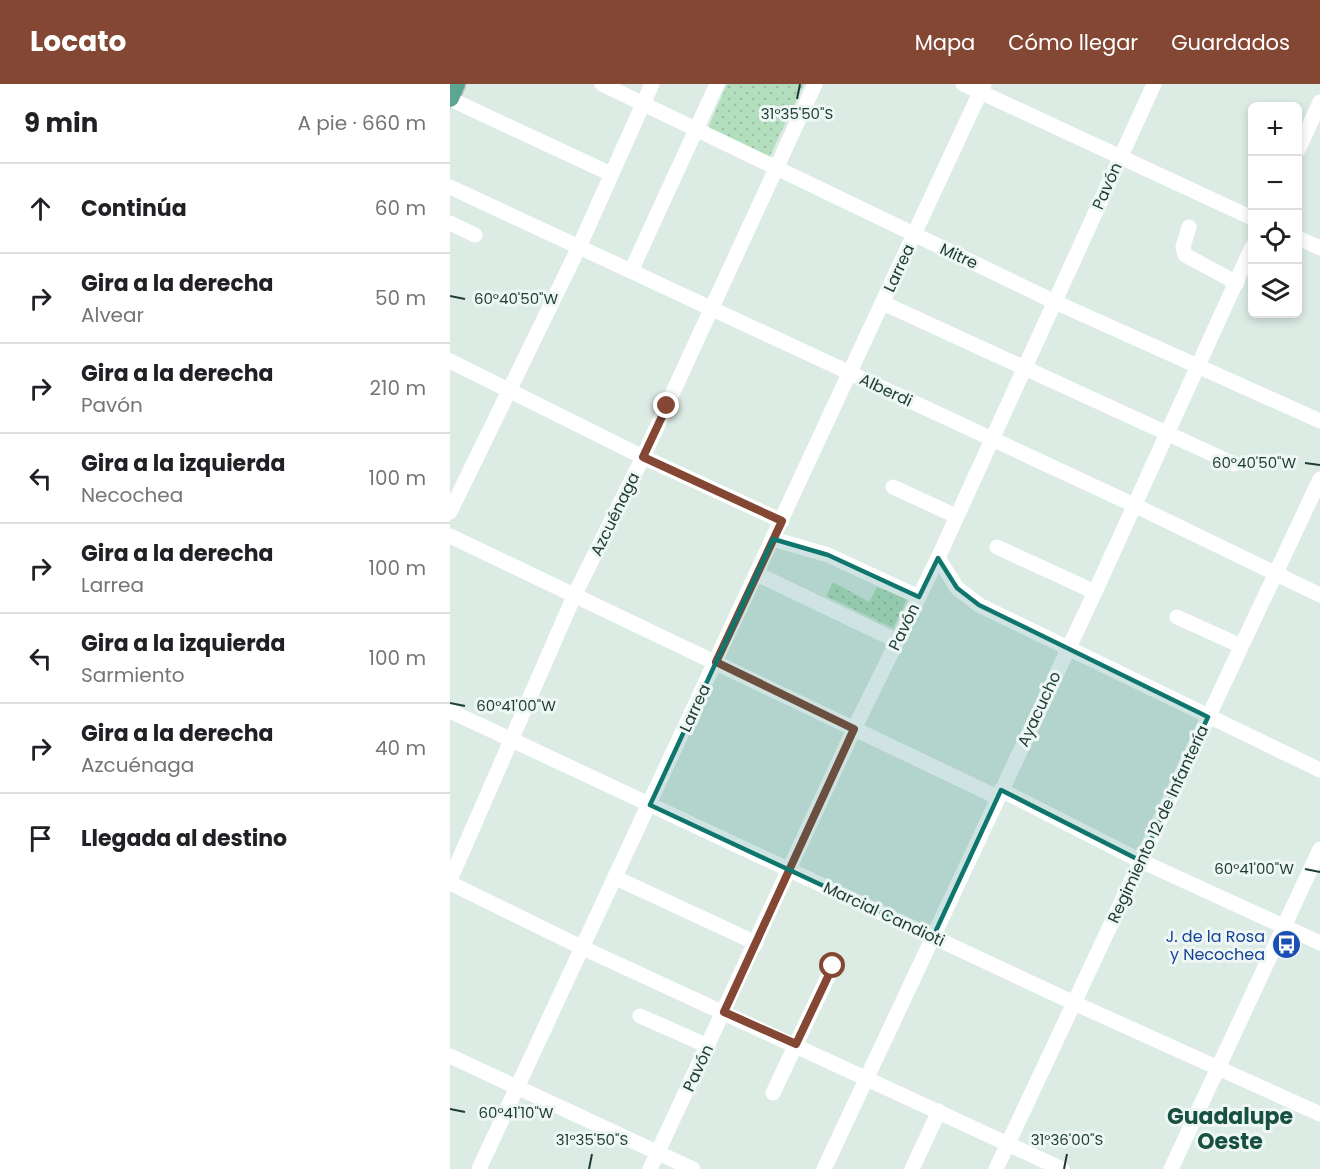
<!DOCTYPE html>
<html lang="es">
<meta charset="utf-8">
<style>
body{margin:0;font-family:Poppins,sans-serif;background:#f2f2f2;color:#202124}
.controls{position:absolute;right:18px;top:18px;display:grid;overflow:hidden;border-radius:9px;box-shadow:0 3px 9px #0003}
.controls button{width:54px;height:54px;display:grid;place-items:center;padding:0;border:0;border-bottom:2px solid #e0e0e0;background:#fff;color:#202124;font:30px sans-serif}
.stop{position:absolute;width:18px;height:18px;margin:-14px;border:4px solid #844734;border-radius:50%;background:#fff}
.stop.end{background:#844734;border-color:#fff;box-shadow:0 2px 6px #0008}
.list{margin:0;padding:0;list-style:none}
h2{display:flex;justify-content:space-between;align-items:center;height:78px;margin:0;padding:0 24px;font-size:26px}
h2 small{font-size:20px;font-weight:400;color:#757577}
.list li{display:grid;grid-template-columns:39px 1fr auto;gap:18px;align-items:center;box-sizing:border-box;height:90px;padding:0 24px;border-top:2px solid #e0e0e0}
.list b{display:block;font-size:22px;white-space:nowrap}
.list p{margin:0;font-size:20px;white-space:nowrap;color:#757577}
.list em{font-size:20px;font-style:normal;color:#757577}
.icon{flex:none;width:33px;height:33px;fill:none;stroke:currentColor;stroke-width:2;stroke-linecap:round;stroke-linejoin:round}
.map{position:relative;flex:none;width:870px;height:1085px;overflow:hidden}
header{display:flex;align-items:center;gap:36px;box-sizing:border-box;height:84px;padding:0 30px;background:#844734;color:#fff}
header strong{font-size:28px}
nav{display:flex;gap:33px;margin-inline-start:auto;font-size:21px}
main{display:flex}
aside{flex:1;background:#fff}
.map>svg:first-child{display:block}
.grass{fill:url(#grass-dots)}
.lines{fill:none;stroke-linecap:round;stroke-linejoin:round}
.major-casing{stroke:#c0c8c6;stroke-width:21}
.minor{stroke:#fff;stroke-width:15}
.major{stroke:#5da593;stroke-width:18}
.route{stroke:#844734;stroke-width:8}
.marked{fill:#0f766e;fill-opacity:0.2;stroke:#0f766e;stroke-width:4.5;stroke-linejoin:round}
.ticks{fill:none;stroke:#1d3c34;stroke-width:2}
.labels{text-anchor:middle;dominant-baseline:central;stroke-width:6;stroke-linejoin:round;paint-order:stroke}
.street-label{font-size:16px;fill:#1d3c34;stroke:#eef7f3}
.transit-label{font-size:16px;fill:#164399;stroke:#eef7f3;text-anchor:end}
.district-label{font-size:22px;font-weight:bold;fill:#185042;stroke:#eef7f3}
.ticks-label{font-size:15px;text-anchor:middle;fill:#1d3c34;stroke:#eef7f3;stroke-width:6;stroke-linejoin:round;paint-order:stroke}
</style>
<header>
<strong>Locato</strong>
<nav><a>Mapa</a><a>Cómo llegar</a><a>Guardados</a></nav>
</header>
<main>
<aside>
<h2>9 min<small>A pie · 660 m</small></h2>
<ul class="list">
<li><svg class="icon" aria-label="ahead" viewBox="0 0 24 24"><path d="M12 20V5M6 11l6-6 6 6"/></svg><div><b>Continúa</b></div><em>60 m</em></li>
<li><svg class="icon" aria-label="right" viewBox="0 0 24 24"><path d="M7 20v-9h11M14 6l5 5-5 5"/></svg><div><b>Gira a la derecha</b><p>Alvear</p></div><em>50 m</em></li>
<li><svg class="icon" aria-label="right" viewBox="0 0 24 24"><path d="M7 20v-9h11M14 6l5 5-5 5"/></svg><div><b>Gira a la derecha</b><p>Pavón</p></div><em>210 m</em></li>
<li><svg class="icon" aria-label="left" viewBox="0 0 24 24"><path d="M17 20v-9H6M10 6l-5 5 5 5"/></svg><div><b>Gira a la izquierda</b><p>Necochea</p></div><em>100 m</em></li>
<li><svg class="icon" aria-label="right" viewBox="0 0 24 24"><path d="M7 20v-9h11M14 6l5 5-5 5"/></svg><div><b>Gira a la derecha</b><p>Larrea</p></div><em>100 m</em></li>
<li><svg class="icon" aria-label="left" viewBox="0 0 24 24"><path d="M17 20v-9H6M10 6l-5 5 5 5"/></svg><div><b>Gira a la izquierda</b><p>Sarmiento</p></div><em>100 m</em></li>
<li><svg class="icon" aria-label="right" viewBox="0 0 24 24"><path d="M7 20v-9h11M14 6l5 5-5 5"/></svg><div><b>Gira a la derecha</b><p>Azcuénaga</p></div><em>40 m</em></li>
<li><svg class="icon" aria-label="arrive" viewBox="0 0 24 24"><path d="M6 21V4h12l-3 4 3 4H6"/></svg><div><b>Llegada al destino</b></div></li>
</ul>
</aside>
<div class="map">
<svg width="870" height="1085" viewBox="0 0 870 1085">
<defs>
<pattern id="grass-dots" width="8" height="8" patternUnits="userSpaceOnUse" patternTransform="scale(1.5)"><rect width="8" height="8" fill="#b4dfbf"/><path d="M2 2h.1M6 6h.1" fill="none" stroke="#9ac0a5" stroke-width="1.8" stroke-linecap="round"/></pattern>
</defs>
<rect width="100%" height="100%" fill="#ddebe5"/>
<!-- grass -->
<g class="grass">
<path d="M277 0H354L318 76 257 46Z"/>
<path d="M383 498 419 518 427 503 457 515 443 544 376 512Z"/>
</g>
<g class="lines">
<defs>
<path id="major" d="M0 14 6 0"/>
</defs>
<!-- major casing -->
<use href="#major" class="major-casing"/>
<!-- minor -->
<g class="minor">
<path d="M152 0 605 218 870 337"/>
<path d="M513 0 802 134"/>
<path d="M0 15 161 90"/>
<path d="M848 66 870 18"/>
<path d="M0 103 684 421 870 511"/>
<path d="M0 139 25 151"/>
<path d="M739 143 733 163 735 171 787 199"/>
<path d="M848 154 870 164"/>
<path d="M181 187 267 0"/>
<path d="M433 219 784 380"/>
<path d="M0 277 193 373 332 437"/>
<path d="M443 403 506 432"/>
<path d="M0 428 129 163 202 0"/>
<path d="M0 452 547 713"/>
<path d="M323 455 378 471 469 513"/>
<path d="M547 463 645 508"/>
<path d="M488 474 507 504 529 521 870 686"/>
<path d="M307 490 447 557"/>
<path d="M727 533 791 562"/>
<path d="M0 627 624 919 870 1030"/>
<path d="M551 706 691 777 870 859"/>
<path d="M166 794 306 859"/>
<path d="M0 796 125 510 193 373 365 0"/>
<path d="M0 799 133 864 612 1085"/>
<path d="M190 932 258 962"/>
<path d="M0 972 243 1085"/>
<path d="M323 1009 383 882"/>
<path d="M29 1085 534 0"/>
<path d="M200 1085 404 645 488 474 704 0"/>
<path d="M374 1085 645 508 802 163"/>
<path d="M462 1085 489 1027"/>
<path d="M546 1085 870 395"/>
<path d="M721 1085 870 765"/>
</g>
<!-- major -->
<use href="#major" class="major"/>
</g>
<g class="lines">
<!-- route -->
<path class="route" d="M217 322 193 373 332 437 266 578 404 645 274 928 346 960 383 882"/>
</g>
<!-- marked area -->
<path class="marked" d="M323 455 378 471 469 513 488 474 507 504 529 521 758 633 691 777 551 706 483 853 200 721Z"/>
<!-- ticks -->
<path class="ticks" d="M347 15 350 0M0 212 15 215M855 379 870 381M0 619 15 622M855 785 870 788M0 1025 15 1028M139 1085 142 1070M614 1085 617 1070"/>
<!-- icons -->
<defs>
<symbol id="bus-disc" viewBox="-11 -11 22 22"><circle r="9.5" fill="#1a4fb4" stroke="#eef7f3"/><path d="M-5-6H5V4H4V6H2V4H-2V6H-4V4H-5ZM-3.5-4V0h7V-4ZM-3.5 1.2v1.5H-2V1.2ZM2 1.2v1.5H3.5V1.2Z" fill="#fff"/></symbol>
</defs>
<g fill-rule="evenodd">
<use href="#bus-disc" x="820" y="844" width="33" height="33"/>
</g>
<g class="labels">
<!-- street labels -->
<g class="street-label">
<text transform="translate(657 102) rotate(-66)">Pavón</text>
<text transform="translate(509 172) rotate(25)">Mitre</text>
<text transform="translate(449 184) rotate(-65)">Larrea</text>
<text transform="translate(436 306) rotate(25)">Alberdi</text>
<text transform="translate(165 430) rotate(-64)">Azcuénaga</text>
<text transform="translate(454 543) rotate(-64)">Pavón</text>
<text transform="translate(245 624) rotate(-65)">Larrea</text>
<text transform="translate(589 625) rotate(-65)">Ayacucho</text>
<text transform="translate(708 740) rotate(-65)">Regimiento 12 de Infantería</text>
<text transform="translate(434 830) rotate(25)">Marcial Candioti</text>
<text transform="translate(248 984) rotate(-65)">Pavón</text>
</g>
<!-- transit labels -->
<g class="transit-label">
<text x="815" y="852">J. de la Rosa<tspan x="815" dy="18">y Necochea</tspan></text>
</g>
<!-- district labels -->
<g class="district-label">
<text x="780" y="1032">Guadalupe<tspan x="780" dy="25">Oeste</tspan></text>
</g>
</g>
<g class="ticks-label">
<text x="347" y="35">31°35'50"S</text>
<text x="66" y="220">60°40'50"W</text>
<text x="804" y="384">60°40'50"W</text>
<text x="66" y="627">60°41'00"W</text>
<text x="804" y="790">60°41'00"W</text>
<text x="66" y="1034">60°41'10"W</text>
<text x="142" y="1061">31°35'50"S</text>
<text x="617" y="1061">31°36'00"S</text>
</g>
</svg>
<div class="controls">
<button>+</button>
<button>−</button>
<button><svg class="icon" aria-label="locate" viewBox="0 0 24 24"><circle cx="12" cy="12" r="6"/><path d="M12 2v4M12 18v4M2 12h4M18 12h4"/></svg></button>
<button><svg class="icon" aria-label="layers" viewBox="0 0 24 24"><path d="M12 4l9 5-9 5-9-5zM3 14l9 5 9-5"/></svg></button>
</div>
<div class="stop" style="left:383px;top:882px"></div>
<div class="stop end" style="left:217px;top:322px"></div>
</div>
</main>
